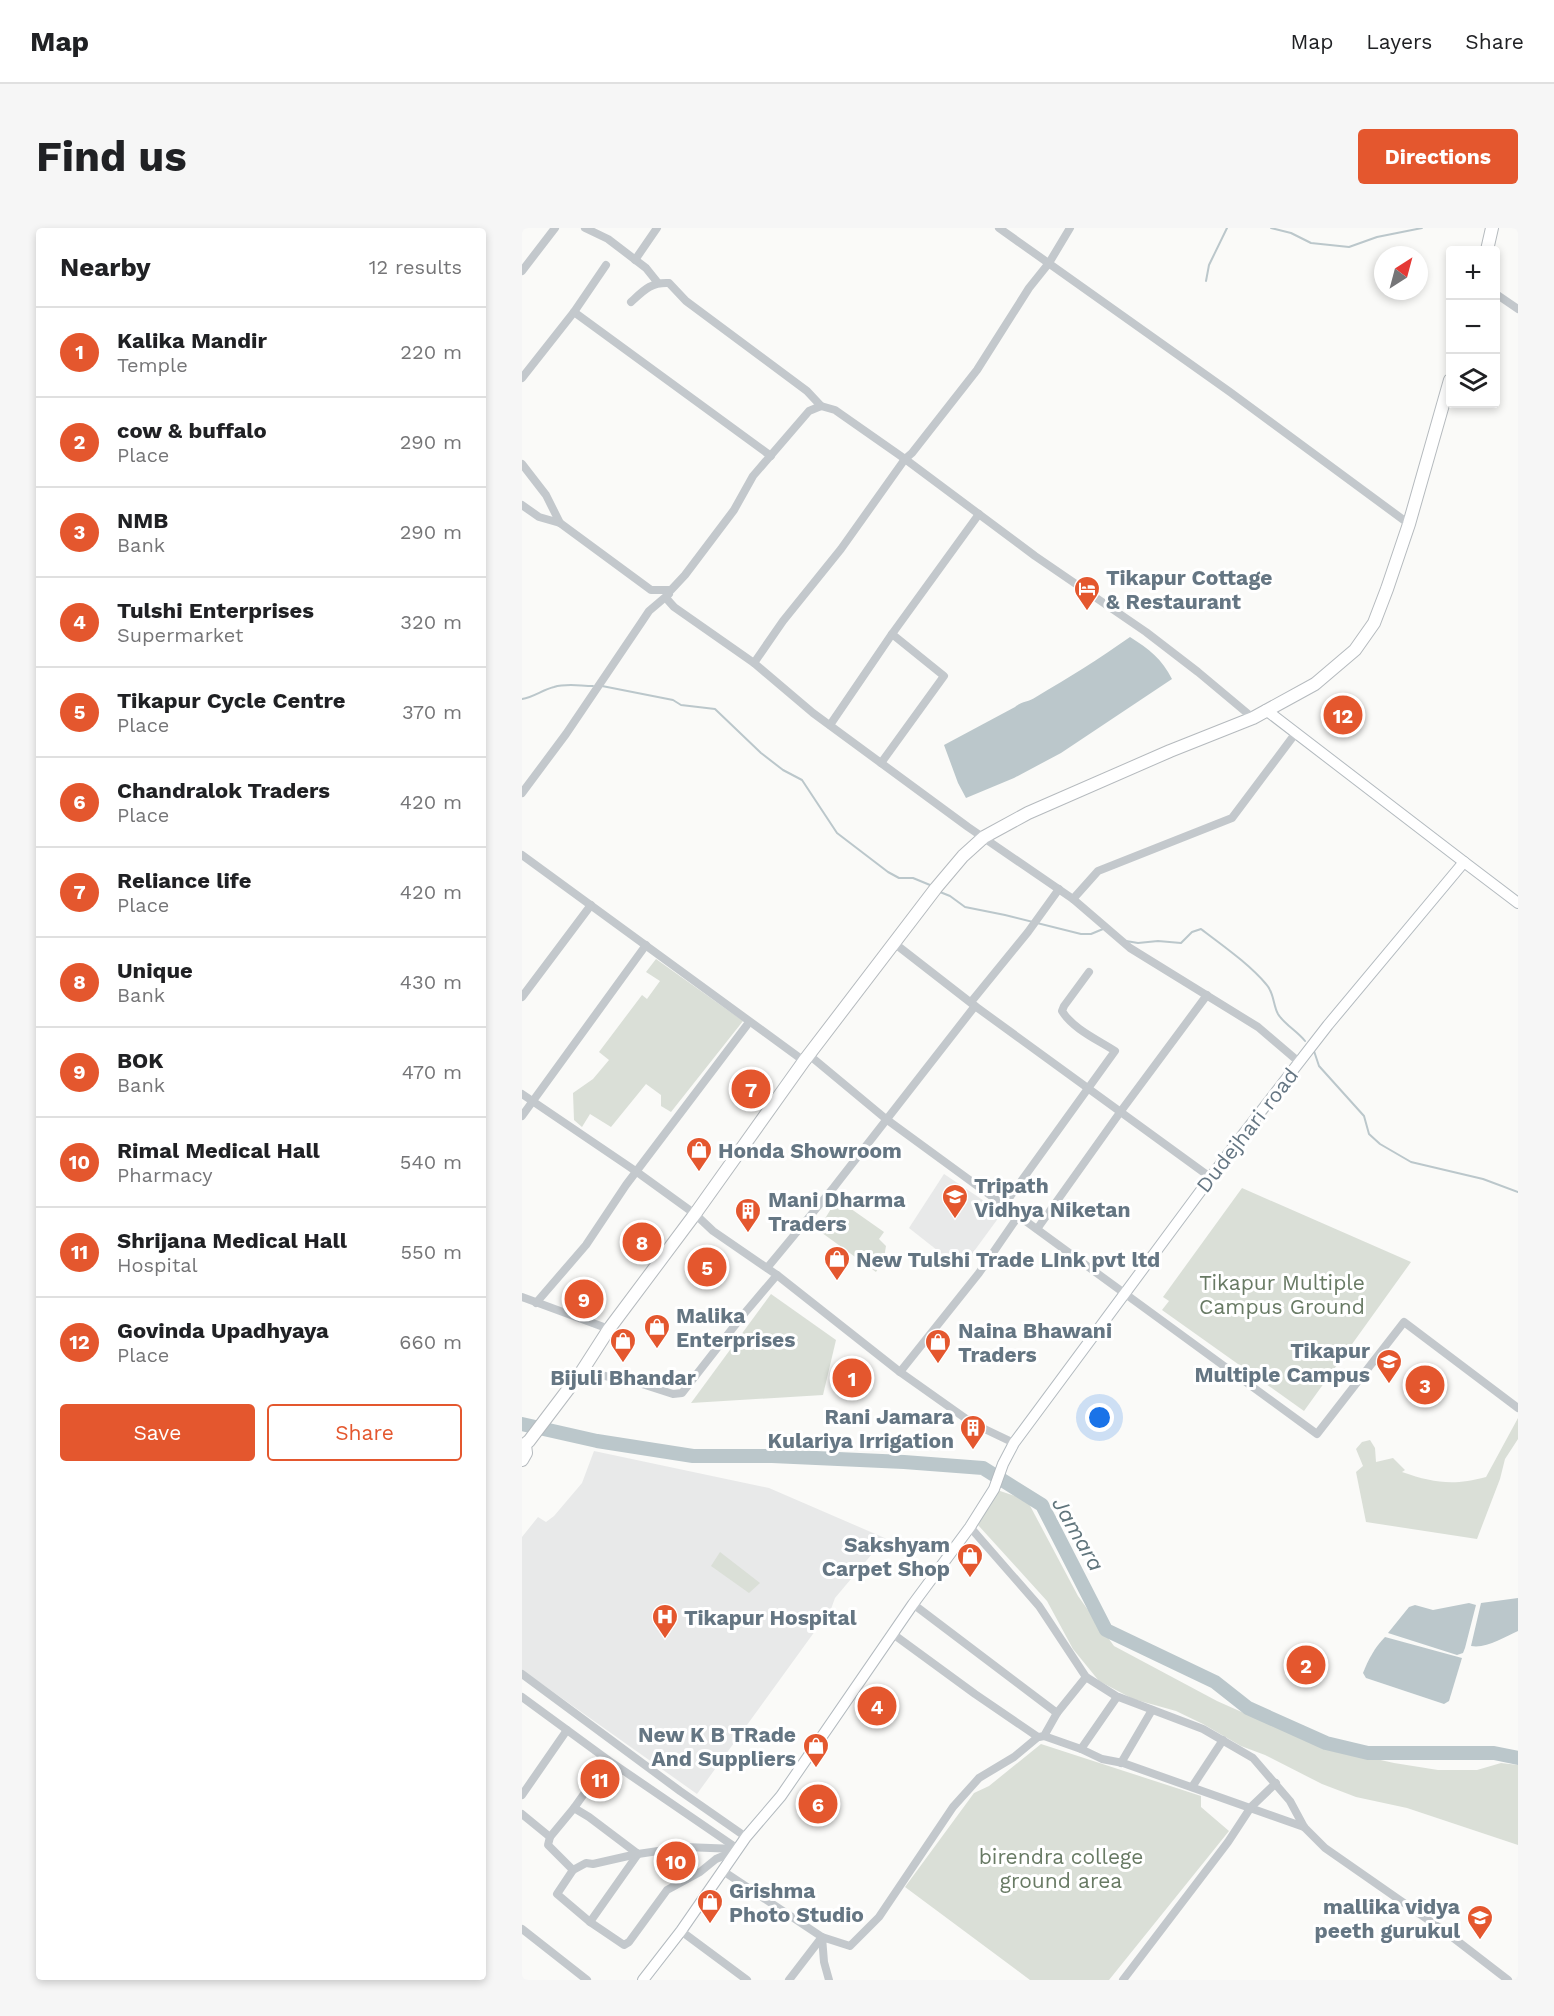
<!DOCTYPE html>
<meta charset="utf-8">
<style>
body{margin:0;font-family:"Work Sans",sans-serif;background:#f6f6f6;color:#202124}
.controls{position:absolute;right:18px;top:18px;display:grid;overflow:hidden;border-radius:6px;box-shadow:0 3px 9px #0003}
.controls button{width:54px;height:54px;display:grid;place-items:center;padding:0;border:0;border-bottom:2px solid #e0e0e0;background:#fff;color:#202124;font:30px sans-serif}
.compass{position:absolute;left:852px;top:18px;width:54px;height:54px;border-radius:50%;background:#fff;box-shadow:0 3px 9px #0003;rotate:36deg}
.you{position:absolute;left:578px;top:1190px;width:21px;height:21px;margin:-15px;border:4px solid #fff;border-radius:50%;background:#1a73e8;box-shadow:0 0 0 9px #1a73e833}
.badge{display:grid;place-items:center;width:39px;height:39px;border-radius:50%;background:#e4572e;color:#fff;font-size:20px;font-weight:700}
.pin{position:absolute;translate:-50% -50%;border:3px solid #fff;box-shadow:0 2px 6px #0006}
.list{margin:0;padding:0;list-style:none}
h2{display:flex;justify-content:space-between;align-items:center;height:78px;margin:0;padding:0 24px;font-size:26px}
h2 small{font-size:20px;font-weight:400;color:#757577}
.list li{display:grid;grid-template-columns:39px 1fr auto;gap:18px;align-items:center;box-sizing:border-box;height:90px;padding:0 24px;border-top:2px solid #e0e0e0}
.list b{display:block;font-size:22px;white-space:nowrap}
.list p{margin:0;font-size:20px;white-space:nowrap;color:#757577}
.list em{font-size:20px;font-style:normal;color:#757577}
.actions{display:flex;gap:12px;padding:18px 24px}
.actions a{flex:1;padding:14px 0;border:2px solid #e4572e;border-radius:6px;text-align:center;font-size:21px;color:#e4572e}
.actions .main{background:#e4572e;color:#fff}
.icon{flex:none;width:33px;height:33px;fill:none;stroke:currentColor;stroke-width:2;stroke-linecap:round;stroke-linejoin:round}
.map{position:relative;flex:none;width:996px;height:1752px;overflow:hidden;border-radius:6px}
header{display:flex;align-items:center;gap:36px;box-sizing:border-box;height:84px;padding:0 30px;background:#fff;border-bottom:2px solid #e0e0e0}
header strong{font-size:28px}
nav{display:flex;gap:33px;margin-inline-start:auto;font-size:21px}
.intro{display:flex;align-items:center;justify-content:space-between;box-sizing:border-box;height:144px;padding:0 36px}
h1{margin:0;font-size:42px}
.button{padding:15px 27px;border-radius:6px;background:#e4572e;color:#fff;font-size:21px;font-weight:700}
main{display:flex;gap:36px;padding:0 36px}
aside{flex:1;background:#fff;border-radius:6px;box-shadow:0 3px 9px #0003}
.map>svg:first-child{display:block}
.built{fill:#e8e9e9}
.green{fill:#dadfd7}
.water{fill:#bbc7cb}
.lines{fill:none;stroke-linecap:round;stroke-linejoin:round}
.stream{stroke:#bbc7cb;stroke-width:2}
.river{stroke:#bbc7cb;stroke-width:14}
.secondary-casing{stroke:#b3babf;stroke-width:12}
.primary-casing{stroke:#b5babe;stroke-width:14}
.street{stroke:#c3c8cc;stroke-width:8}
.secondary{stroke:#fff;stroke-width:10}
.primary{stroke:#fff;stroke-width:12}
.labels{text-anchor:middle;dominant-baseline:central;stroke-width:6;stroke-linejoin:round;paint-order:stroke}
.poi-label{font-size:21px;font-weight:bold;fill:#657683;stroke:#fff;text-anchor:start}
.street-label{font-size:21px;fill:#657683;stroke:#fff}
.park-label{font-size:21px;fill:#687a64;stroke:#fff}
.water-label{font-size:22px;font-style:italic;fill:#60757c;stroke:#fff}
</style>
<header>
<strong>Map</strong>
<nav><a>Map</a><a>Layers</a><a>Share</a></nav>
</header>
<div class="intro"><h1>Find us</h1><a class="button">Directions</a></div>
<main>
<aside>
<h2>Nearby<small>12 results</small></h2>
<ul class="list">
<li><span class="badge">1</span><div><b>Kalika Mandir</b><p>Temple</p></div><em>220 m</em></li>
<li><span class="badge">2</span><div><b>cow &amp; buffalo</b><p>Place</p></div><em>290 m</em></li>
<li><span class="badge">3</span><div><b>NMB</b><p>Bank</p></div><em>290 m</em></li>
<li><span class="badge">4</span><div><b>Tulshi Enterprises</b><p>Supermarket</p></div><em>320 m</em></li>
<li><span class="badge">5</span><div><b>Tikapur Cycle Centre</b><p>Place</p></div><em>370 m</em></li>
<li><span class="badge">6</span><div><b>Chandralok Traders</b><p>Place</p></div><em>420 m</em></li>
<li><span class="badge">7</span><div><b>Reliance life</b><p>Place</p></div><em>420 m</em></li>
<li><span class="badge">8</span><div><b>Unique</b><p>Bank</p></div><em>430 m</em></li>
<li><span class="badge">9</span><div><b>BOK</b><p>Bank</p></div><em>470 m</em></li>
<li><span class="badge">10</span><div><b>Rimal Medical Hall</b><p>Pharmacy</p></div><em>540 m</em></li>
<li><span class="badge">11</span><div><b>Shrijana Medical Hall</b><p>Hospital</p></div><em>550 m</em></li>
<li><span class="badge">12</span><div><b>Govinda Upadhyaya</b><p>Place</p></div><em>660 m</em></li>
</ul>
<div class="actions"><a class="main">Save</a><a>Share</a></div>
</aside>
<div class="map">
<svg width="996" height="1752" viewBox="0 0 996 1752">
<rect width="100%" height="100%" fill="#fafaf8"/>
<!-- built -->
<g class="built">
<path d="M422 946 480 985 439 1041 387 1000Z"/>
<path d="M72 1223 247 1260 365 1311 350 1326 313 1370 309 1381 175 1566 0 1442V1309L16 1289 24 1294 32 1288 60 1255Z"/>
</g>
<!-- green -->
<g class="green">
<path d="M134 731 221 793 149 884 139 878V867L124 856 89 899 68 886 60 899 52 892 51 865 71 851 87 832 77 824 120 767 125 771 138 753 124 744Z"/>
<path d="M720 960 889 1034 782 1183 640 1082 647 1073 641 1069Z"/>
<path d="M315 971 362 1004 357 1011 364 1018 362 1030 354 1044 296 1002Z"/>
<path d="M249 1066 314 1112 301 1167 169 1175Z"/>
<path d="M996 1190V1211L983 1231 978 1251 955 1311 844 1294 834 1244 841 1238 834 1221 840 1214 848 1212 853 1220 854 1234 871 1230 883 1242 880 1244C912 1255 931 1258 964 1249Z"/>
<path d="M475 1262 505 1272 556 1368 592 1418 695 1473 776 1509 814 1522 872 1535 916 1542H955L979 1535 996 1537V1617L885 1580 834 1569 800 1556 743 1527 719 1518 681 1496 654 1483 611 1471 577 1453 551 1421 525 1373 456 1297Z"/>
<path d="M198 1324 238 1355 227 1365 189 1338Z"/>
<path d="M519 1516 679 1568V1579L707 1603 587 1752H508L383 1659 452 1565 467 1558Z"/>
</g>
<!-- water -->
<g class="water">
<path d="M608 409C627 421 640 431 650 451L539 525 492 550 444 570 436 555 422 517 493 479C500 473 507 474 514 469 546 450 577 431 608 409Z"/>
<path d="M996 1370V1403C982 1409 964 1421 949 1418L959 1375Z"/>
<path d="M947 1375 954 1377 943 1420 941 1425 935 1427 866 1405 887 1379 893 1377 911 1382Z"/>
<path d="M863 1409 940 1430 927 1473 922 1476 844 1450 841 1445C846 1432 853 1419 863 1409Z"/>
</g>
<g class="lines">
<!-- stream -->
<g class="stream">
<path d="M749 0 769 5 789 15 827 19 855 9 900 0"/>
<path d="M684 53 687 37 705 0"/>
<path d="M80 458 151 472 159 477 193 481 239 525 261 542 280 552 315 605 366 644 377 650H391L408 657"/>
<path d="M0 471C12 469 20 462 32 459 45 455 58 458 71 458"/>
<path d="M418 664 428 668 443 679 483 687 559 706H569L581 701"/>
<path d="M604 713 616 715 636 713 659 715 670 704 679 701C701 718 726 735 744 756 752 764 751 777 756 786 762 796 775 803 783 813"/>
<path d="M792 823 797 838 842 888 847 906 858 916 889 934 961 951 996 964"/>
</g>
<!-- river -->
<path class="river" d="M0 1196 75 1213 171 1228H250L382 1234 461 1240 520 1277 584 1402 693 1454 726 1480 804 1515 846 1525H972L996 1530"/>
<defs>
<g id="secondary">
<path d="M744 482 942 634"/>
<path d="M121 1752 159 1703 224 1609 259 1568 391 1376 448 1299 472 1261 481 1236 492 1215 709 922 806 797 942 634 996 675"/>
</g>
<g id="primary">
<path d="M965 22 970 0"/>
<path d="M0 1218 7 1213 60 1143 87 1101 173 986 282 833 414 660 441 628 462 609 506 585 648 523 731 490 793 456 833 422 852 395 865 361 887 296 928 152"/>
<path d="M0 1232 4 1225 3 1217"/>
</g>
</defs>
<!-- secondary casing -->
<use href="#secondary" class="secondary-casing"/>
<!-- primary casing -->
<use href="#primary" class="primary-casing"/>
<!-- street -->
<g class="street">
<path d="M63 0 86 11 124 40 136 55"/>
<path d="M477 0 708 164 887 296"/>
<path d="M113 32 135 0"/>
<path d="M0 43 33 0"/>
<path d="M974 66 996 81"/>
<path d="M109 74C122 62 129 54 147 55L164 73 285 163 299 178"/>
<path d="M52 84 249 228"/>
<path d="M0 150 52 84 84 37"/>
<path d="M0 236 24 267 38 295"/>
<path d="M0 277 17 289 38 295 129 362H149L163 347 212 282 231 248 287 183 299 178 313 182 383 231 390 225 455 142 507 60 527 35 548 0"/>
<path d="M144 370 152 379 232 435 291 485 446 599 551 671 608 720 736 799 777 834"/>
<path d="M232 435 261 393 319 321 383 231 513 328 624 404 676 444 731 490"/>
<path d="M308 497 370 406"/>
<path d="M359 535 422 448 370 406 457 286"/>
<path d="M0 565 44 506 119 395 127 383 147 366"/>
<path d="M0 627 282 833"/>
<path d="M551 671 576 643 710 590 773 506"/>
<path d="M372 715 453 778 688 949"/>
<path d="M0 769 69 677"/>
<path d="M449 774 506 704 537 661"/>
<path d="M287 827 364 891 795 1206 882 1094 996 1180"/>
<path d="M0 866 115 944 173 986 191 1003 255 1047 221 1087 160 1165 151 1166 120 1156 60 1143"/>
<path d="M0 888 124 717"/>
<path d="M482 977 593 823C576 812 551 801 540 783L542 778 567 744"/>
<path d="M515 1001 599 883 685 767"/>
<path d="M245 1040 312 959 453 778"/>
<path d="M255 1047 378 1144 450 1195 492 1215"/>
<path d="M0 1069 87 1101"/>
<path d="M14 1075 64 1017 104 957 225 797"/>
<path d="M378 1144 457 1045 497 987"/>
<path d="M448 1299 517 1378 564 1449 594 1468 681 1501 731 1530 768 1573 782 1599 803 1620 925 1705 986 1752"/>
<path d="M391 1376 535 1485"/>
<path d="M0 1446 158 1563 224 1609"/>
<path d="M0 1469 86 1532 216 1621"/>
<path d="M522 1508 559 1521 595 1469"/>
<path d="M517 1509 522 1508 535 1485 564 1449"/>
<path d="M559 1521 580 1531 601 1535 782 1599"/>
<path d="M599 1535 630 1482"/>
<path d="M670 1559 701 1512"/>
<path d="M0 1567 45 1502"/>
<path d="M52 1580 67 1589 116 1626 163 1619 214 1621"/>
<path d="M0 1586 28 1609 52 1580 86 1532"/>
<path d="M28 1609 26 1617 51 1642 35 1666 68 1694"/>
<path d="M116 1626 68 1694 102 1717 107 1714 145 1662 178 1644 194 1631 215 1622"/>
<path d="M51 1642 64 1635 71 1636 115 1626"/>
<path d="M201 1643 300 1709 267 1752"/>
<path d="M0 1701 65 1752"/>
<path d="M159 1703 225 1752"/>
<path d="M307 1752 302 1734 300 1709 328 1718 357 1689 431 1579 457 1550 492 1529 516 1509 453 1466 371 1406"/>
<path d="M601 1752 706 1614 729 1579 754 1555"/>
</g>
<!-- secondary -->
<use href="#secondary" class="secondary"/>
<!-- primary -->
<use href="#primary" class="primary"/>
</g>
<!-- icons -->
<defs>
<symbol id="hotel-pin" viewBox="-11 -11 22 30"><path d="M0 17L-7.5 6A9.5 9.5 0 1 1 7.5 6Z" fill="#e4572e" stroke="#fff"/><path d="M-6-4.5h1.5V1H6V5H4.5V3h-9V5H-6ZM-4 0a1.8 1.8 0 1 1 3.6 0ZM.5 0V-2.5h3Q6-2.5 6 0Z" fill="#fff"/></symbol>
<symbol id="shop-pin" viewBox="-11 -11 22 30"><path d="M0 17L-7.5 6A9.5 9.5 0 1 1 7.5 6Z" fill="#e4572e" stroke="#fff"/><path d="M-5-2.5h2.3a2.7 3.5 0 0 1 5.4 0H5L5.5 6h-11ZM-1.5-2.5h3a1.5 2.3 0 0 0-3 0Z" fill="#fff"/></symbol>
<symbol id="school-pin" viewBox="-11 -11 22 30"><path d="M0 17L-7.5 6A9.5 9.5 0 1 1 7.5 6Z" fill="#e4572e" stroke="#fff"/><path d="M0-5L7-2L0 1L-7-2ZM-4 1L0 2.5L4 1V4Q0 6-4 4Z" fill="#fff"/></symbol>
<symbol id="building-pin" viewBox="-11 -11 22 30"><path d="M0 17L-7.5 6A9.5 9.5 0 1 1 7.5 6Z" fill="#e4572e" stroke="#fff"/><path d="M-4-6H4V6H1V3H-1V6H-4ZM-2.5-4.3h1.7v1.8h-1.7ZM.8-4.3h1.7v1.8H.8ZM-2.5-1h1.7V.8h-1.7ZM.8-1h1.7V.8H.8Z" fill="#fff"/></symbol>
<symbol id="hospital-pin" viewBox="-11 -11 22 30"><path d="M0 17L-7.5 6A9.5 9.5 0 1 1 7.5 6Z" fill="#e4572e" stroke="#fff"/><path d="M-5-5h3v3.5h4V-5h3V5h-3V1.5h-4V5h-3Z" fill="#fff"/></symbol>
</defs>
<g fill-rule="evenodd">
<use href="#hotel-pin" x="550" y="346" width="30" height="40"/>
<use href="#shop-pin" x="162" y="907" width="30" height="40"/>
<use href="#school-pin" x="418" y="954" width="30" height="40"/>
<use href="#building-pin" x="211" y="968" width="30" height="40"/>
<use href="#shop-pin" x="300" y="1016" width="30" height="40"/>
<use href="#shop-pin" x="120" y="1084" width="30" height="40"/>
<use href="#shop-pin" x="86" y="1098" width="30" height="40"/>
<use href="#shop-pin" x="401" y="1099" width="30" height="40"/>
<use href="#school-pin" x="852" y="1119" width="30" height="40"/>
<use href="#building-pin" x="436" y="1185" width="30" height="40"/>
<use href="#shop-pin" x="433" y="1313" width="30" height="40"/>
<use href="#hospital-pin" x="128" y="1374" width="30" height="40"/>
<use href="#shop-pin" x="279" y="1503" width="30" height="40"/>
<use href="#shop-pin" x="173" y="1659" width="30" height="40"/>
<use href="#school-pin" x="943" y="1675" width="30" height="40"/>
</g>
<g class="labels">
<!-- poi labels -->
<g class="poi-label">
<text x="584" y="349">Tikapur Cottage<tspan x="584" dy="24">&amp; Restaurant</tspan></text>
<text x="196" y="922">Honda Showroom</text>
<text x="452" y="957">Tripath<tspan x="452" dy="24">Vidhya Niketan</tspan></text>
<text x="246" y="971">Mani Dharma<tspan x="246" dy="24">Traders</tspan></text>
<text x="334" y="1031">New Tulshi Trade LInk pvt ltd</text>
<text x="154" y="1087">Malika<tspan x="154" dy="24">Enterprises</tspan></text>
<text x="436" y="1102">Naina Bhawani<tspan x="436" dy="24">Traders</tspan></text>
<text x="848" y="1122" text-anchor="end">Tikapur<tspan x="848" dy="24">Multiple Campus</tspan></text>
<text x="101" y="1149" text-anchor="middle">Bijuli Bhandar</text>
<text x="432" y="1188" text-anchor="end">Rani Jamara<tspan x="432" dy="24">Kulariya Irrigation</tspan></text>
<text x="428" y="1316" text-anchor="end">Sakshyam<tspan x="428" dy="24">Carpet Shop</tspan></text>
<text x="162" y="1389">Tikapur Hospital</text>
<text x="274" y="1506" text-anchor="end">New K B TRade<tspan x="274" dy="24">And Suppliers</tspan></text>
<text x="207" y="1662">Grishma<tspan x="207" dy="24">Photo Studio</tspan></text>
<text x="938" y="1678" text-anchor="end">mallika vidya<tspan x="938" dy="24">peeth gurukul</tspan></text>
</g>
<!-- street labels -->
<g class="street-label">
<text transform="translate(725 902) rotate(-52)">Dudejhari road</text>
</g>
<!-- park labels -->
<g class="park-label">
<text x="760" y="1054">Tikapur Multiple<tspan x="760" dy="24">Campus Ground</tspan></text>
<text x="539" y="1628">birendra college<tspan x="539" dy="24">ground area</tspan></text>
</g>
<!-- water labels -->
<g class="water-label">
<text transform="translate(556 1306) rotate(60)">Jamara</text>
</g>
</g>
</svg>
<div class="controls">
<button>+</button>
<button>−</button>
<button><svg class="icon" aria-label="layers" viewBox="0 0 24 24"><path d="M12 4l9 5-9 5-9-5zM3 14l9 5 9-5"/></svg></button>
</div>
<svg class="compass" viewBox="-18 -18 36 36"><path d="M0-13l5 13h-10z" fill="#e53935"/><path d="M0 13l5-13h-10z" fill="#757577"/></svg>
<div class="you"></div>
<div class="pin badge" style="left:330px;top:1150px">1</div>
<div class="pin badge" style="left:784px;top:1437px">2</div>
<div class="pin badge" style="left:903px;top:1157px">3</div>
<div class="pin badge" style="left:355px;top:1478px">4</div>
<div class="pin badge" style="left:185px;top:1039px">5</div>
<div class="pin badge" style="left:296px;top:1576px">6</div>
<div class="pin badge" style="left:229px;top:861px">7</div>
<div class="pin badge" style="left:120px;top:1014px">8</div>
<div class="pin badge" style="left:62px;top:1071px">9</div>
<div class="pin badge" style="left:154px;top:1633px">10</div>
<div class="pin badge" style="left:78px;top:1551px">11</div>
<div class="pin badge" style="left:821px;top:487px">12</div>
</div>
</main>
